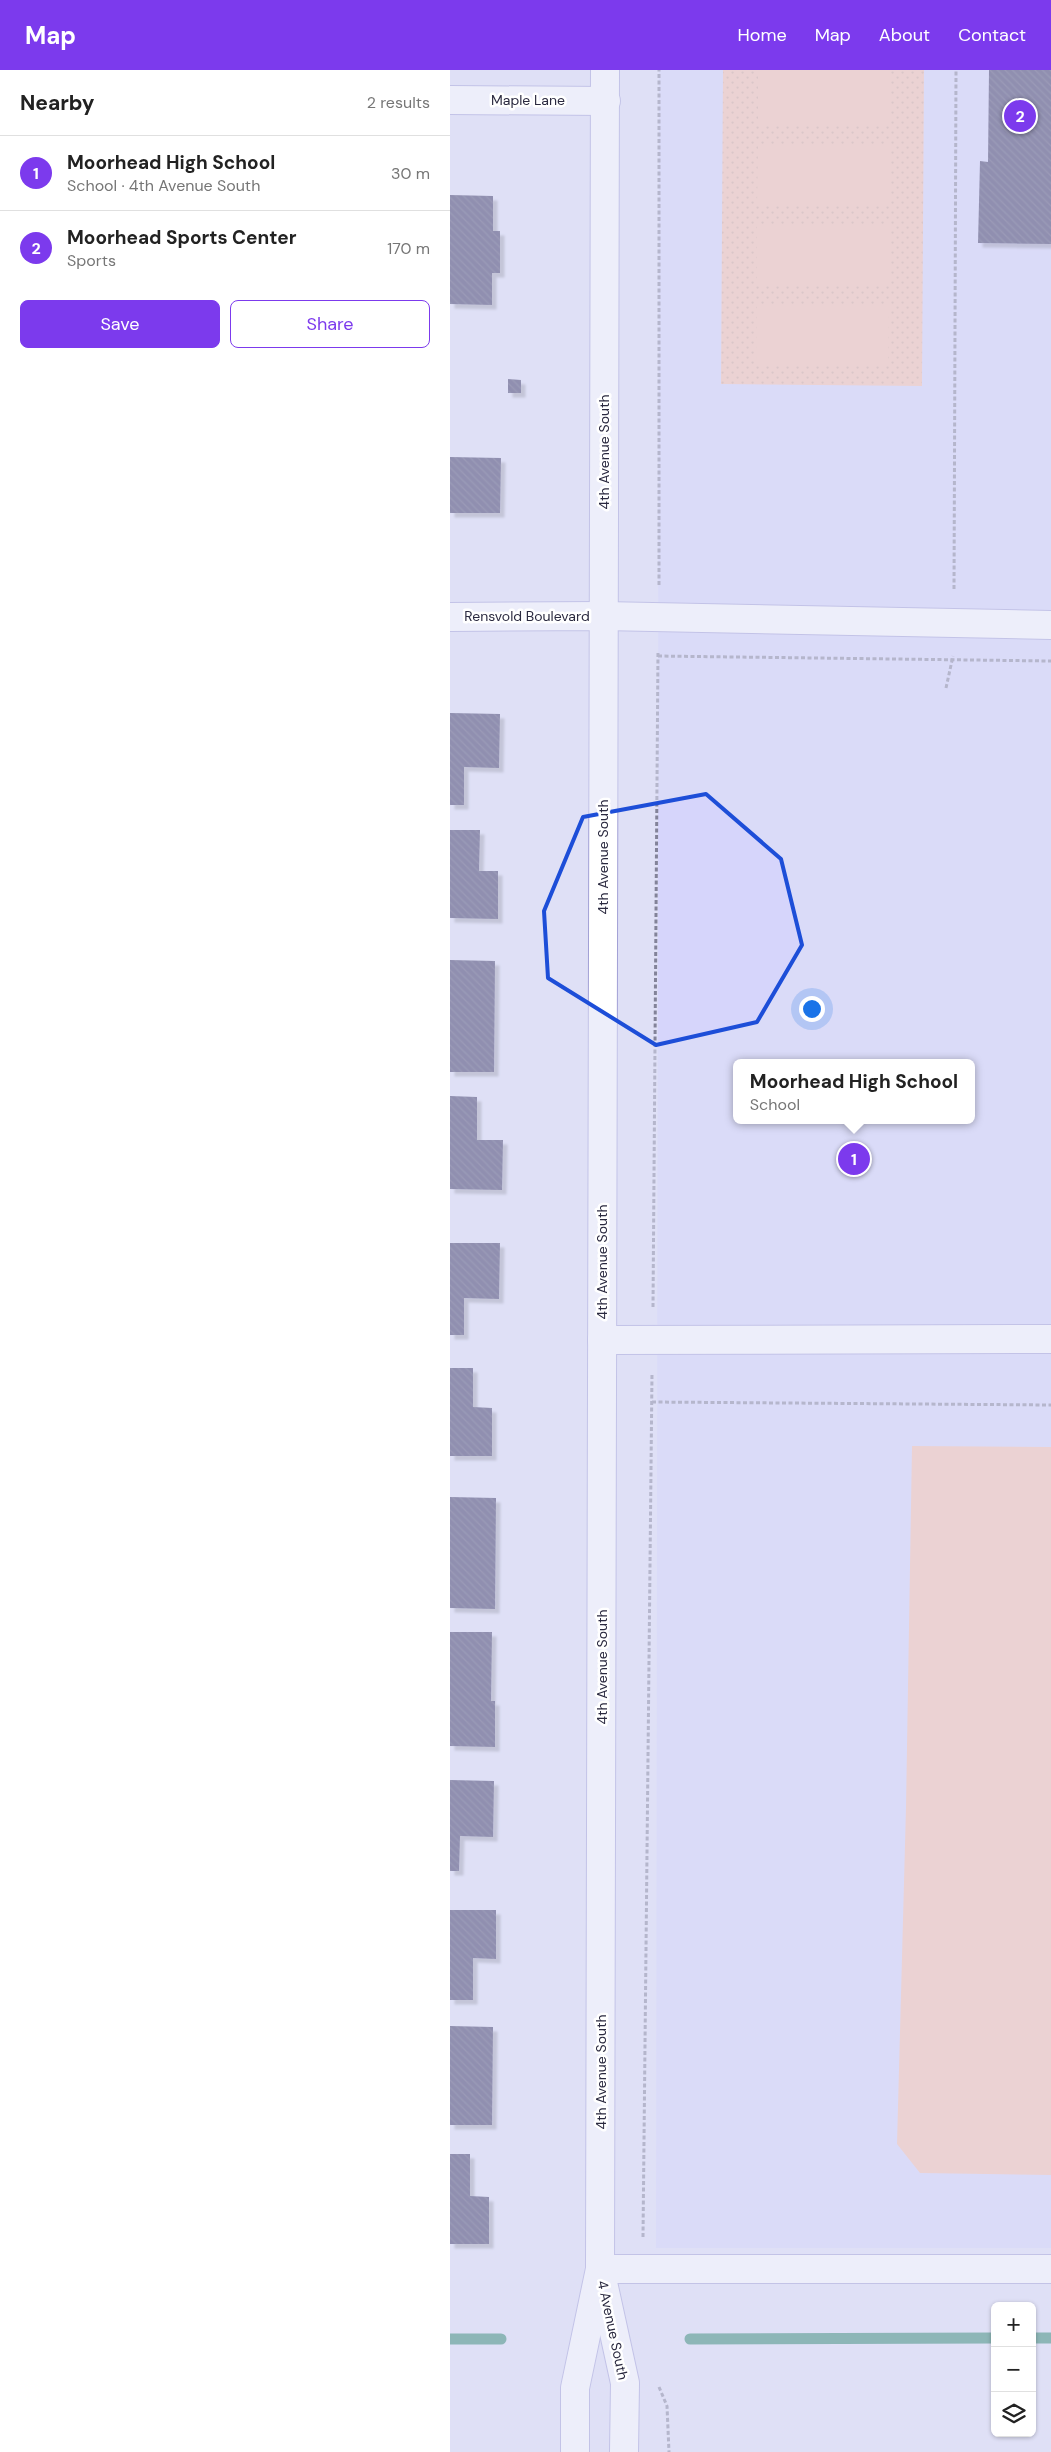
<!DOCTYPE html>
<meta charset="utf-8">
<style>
body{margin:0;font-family:"DM Sans",sans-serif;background:#f2f2f2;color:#222}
.controls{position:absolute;right:15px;bottom:15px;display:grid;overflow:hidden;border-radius:8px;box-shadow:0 1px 4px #0004}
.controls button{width:45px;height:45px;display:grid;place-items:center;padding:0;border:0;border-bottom:1px solid #e0e0e0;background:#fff;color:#222;font:25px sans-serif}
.you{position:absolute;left:361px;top:938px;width:18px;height:18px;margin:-12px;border:4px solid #fff;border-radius:50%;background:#1a73e8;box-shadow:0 0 0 8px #1a73e833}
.badge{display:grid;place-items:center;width:32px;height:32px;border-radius:50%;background:#7c3aed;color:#fff;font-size:16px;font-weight:700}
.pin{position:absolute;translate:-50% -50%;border:2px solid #fff;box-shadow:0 1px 5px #0006}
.popup{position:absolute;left:283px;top:989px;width:242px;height:65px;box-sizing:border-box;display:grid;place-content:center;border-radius:8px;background:#fff;filter:drop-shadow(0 1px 4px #0005);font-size:16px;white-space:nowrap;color:#767676}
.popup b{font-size:19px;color:#222}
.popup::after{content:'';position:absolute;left:50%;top:100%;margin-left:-10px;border:10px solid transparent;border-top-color:#fff}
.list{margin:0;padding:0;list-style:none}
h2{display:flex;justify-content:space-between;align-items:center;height:65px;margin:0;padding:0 20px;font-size:21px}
h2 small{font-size:16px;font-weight:400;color:#767676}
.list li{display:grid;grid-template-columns:32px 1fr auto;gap:15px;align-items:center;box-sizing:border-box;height:75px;padding:0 20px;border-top:1px solid #e0e0e0}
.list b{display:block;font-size:19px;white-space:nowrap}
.list p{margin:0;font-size:16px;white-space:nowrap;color:#767676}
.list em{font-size:16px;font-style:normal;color:#767676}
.actions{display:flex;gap:10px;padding:15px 20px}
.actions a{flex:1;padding:11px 0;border:1px solid #7c3aed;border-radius:8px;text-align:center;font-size:18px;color:#7c3aed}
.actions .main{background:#7c3aed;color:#fff}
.icon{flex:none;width:28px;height:28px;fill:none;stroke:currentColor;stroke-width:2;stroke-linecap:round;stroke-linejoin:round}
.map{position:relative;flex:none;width:601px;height:2382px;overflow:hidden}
header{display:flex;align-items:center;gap:30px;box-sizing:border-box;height:70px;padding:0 25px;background:#7c3aed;color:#fff}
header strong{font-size:24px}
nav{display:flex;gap:28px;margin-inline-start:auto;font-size:18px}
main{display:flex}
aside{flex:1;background:#fff}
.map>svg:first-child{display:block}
.built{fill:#d6d5fb;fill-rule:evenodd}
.park{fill:url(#park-dots)}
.pitch{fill:#fac2a9}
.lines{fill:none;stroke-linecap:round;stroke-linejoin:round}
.stream{stroke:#2a836c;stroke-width:11}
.building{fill:url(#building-back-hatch);filter:url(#shadow)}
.minor-casing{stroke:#a2a0d6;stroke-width:30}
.path{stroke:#838399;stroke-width:3;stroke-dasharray:4 2.5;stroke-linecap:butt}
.minor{stroke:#fff;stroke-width:28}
.marked{fill:none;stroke:#1d4ed8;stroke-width:4;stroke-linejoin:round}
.labels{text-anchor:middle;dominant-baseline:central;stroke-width:5;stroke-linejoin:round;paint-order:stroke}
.street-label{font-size:14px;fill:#2a293f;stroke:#fff}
</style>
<header>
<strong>Map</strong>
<nav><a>Home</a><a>Map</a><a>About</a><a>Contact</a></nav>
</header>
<main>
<aside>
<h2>Nearby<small>2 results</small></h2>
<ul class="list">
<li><span class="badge">1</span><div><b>Moorhead High School</b><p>School · 4th Avenue South</p></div><em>30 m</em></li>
<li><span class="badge">2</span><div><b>Moorhead Sports Center</b><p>Sports</p></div><em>170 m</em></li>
</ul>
<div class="actions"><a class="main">Save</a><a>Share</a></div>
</aside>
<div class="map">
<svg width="601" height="2382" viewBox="0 0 601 2382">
<defs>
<pattern id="park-dots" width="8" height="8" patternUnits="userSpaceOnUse" patternTransform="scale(1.25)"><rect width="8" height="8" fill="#fac2a9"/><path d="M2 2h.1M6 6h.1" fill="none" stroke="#d6a792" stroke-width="1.8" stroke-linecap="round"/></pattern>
<pattern id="building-back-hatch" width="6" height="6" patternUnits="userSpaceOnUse" patternTransform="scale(1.25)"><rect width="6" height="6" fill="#332f5b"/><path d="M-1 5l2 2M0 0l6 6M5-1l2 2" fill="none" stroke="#48456b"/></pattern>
<filter id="shadow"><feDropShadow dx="4.5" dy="4.5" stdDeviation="1" flood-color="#0004"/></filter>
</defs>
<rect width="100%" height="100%" fill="#dfe0f6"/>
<!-- built -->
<path class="built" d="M209 0H601V2178H206ZM286 993H522V1050H286Z"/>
<!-- park -->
<path class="park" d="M273 0H474L472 316 271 314Z"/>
<!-- pitch -->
<g class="pitch">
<path d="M308 0H441L440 56 308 55Z"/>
<path d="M308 75 440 76V136H307Z"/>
<path d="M307 154 440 155 439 216 307 215Z"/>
<path d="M307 234 439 235 438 296 306 295Z"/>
<path d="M462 1376 601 1377V2105L470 2103 447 2074 456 1737Z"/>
</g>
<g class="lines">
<!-- stream -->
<g class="stream">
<path d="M582 2268H601"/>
<path d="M0 2269H51"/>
<path d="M240 2269 545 2268"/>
</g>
</g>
<!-- building -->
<g class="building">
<path d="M539 0H601V174L528 173 530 91 538 92Z"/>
<path d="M0 125 43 126V161H50V203H42V235L0 234Z"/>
<path d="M58 309 71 310V323H58Z"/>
<path d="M0 387 51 388 50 443H0Z"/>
<path d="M0 643 50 644 49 698 14 697V735H0Z"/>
<path d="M0 760H30L29 801H48V849L0 848Z"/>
<path d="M0 890 45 891 44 1002H0Z"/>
<path d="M0 1026 27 1027V1070H53L52 1120 0 1119Z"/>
<path d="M0 1173H50L49 1229 14 1228V1265H0Z"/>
<path d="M0 1298H23V1337L42 1338V1386H0Z"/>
<path d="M0 1427 46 1428 45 1539 0 1538Z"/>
<path d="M0 1562H42L41 1631H45V1677L0 1676Z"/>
<path d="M0 1710 44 1711 43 1767 10 1766 9 1801H0Z"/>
<path d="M0 1840H46V1889L23 1888V1930H0Z"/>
<path d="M0 1956 43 1957 42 2055H0Z"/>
<path d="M0 2084H20V2126L39 2127V2174H0Z"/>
</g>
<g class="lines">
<defs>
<g id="minor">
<path d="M0 30 156 31"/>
<path d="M0 547 153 546 601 555"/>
<path d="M152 1270 601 1269"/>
<path d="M150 2199H601"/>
<path d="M152 2208 175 2313 174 2382"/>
<path d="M125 2382V2318L150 2199 155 0"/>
</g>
</defs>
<!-- minor casing -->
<use href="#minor" class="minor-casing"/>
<!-- path -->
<g class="path">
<path d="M209 515V0"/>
<path d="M504 519 506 0"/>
<path d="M208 586 601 591"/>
<path d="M496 618 503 586"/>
<path d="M203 1237 208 581"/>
<path d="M202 1332 601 1335"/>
<path d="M193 2167 202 1303"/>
<path d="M209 2317 217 2336 219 2382"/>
</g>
<!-- minor -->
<use href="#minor" class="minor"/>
</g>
<!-- marked area -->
<path d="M0 0H601V2382H0ZM256 724 331 789 352 875 307 952 206 975 98 908 94 841 133 747Z" fill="#dfe0f6" fill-opacity=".55" fill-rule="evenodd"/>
<path class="marked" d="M256 724 331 789 352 875 307 952 206 975 98 908 94 841 133 747Z"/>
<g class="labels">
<!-- street labels -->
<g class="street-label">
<text x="78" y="30">Maple Lane</text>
<text transform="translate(154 382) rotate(-90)">4th Avenue South</text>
<text x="77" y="546">Rensvold Boulevard</text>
<text transform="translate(153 787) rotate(-90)">4th Avenue South</text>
<text transform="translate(152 1192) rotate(-90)">4th Avenue South</text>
<text transform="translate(152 1597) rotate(-90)">4th Avenue South</text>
<text transform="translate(151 2002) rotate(-90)">4th Avenue South</text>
<text transform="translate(163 2260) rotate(78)">4 Avenue South</text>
</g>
</g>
</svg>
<div class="controls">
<button>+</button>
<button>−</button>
<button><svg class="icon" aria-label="layers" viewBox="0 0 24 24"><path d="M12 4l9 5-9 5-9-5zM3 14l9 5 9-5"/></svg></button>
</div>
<div class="you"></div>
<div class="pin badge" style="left:404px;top:1089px">1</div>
<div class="popup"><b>Moorhead High School</b>School</div>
<div class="pin badge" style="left:570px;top:46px">2</div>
</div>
</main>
